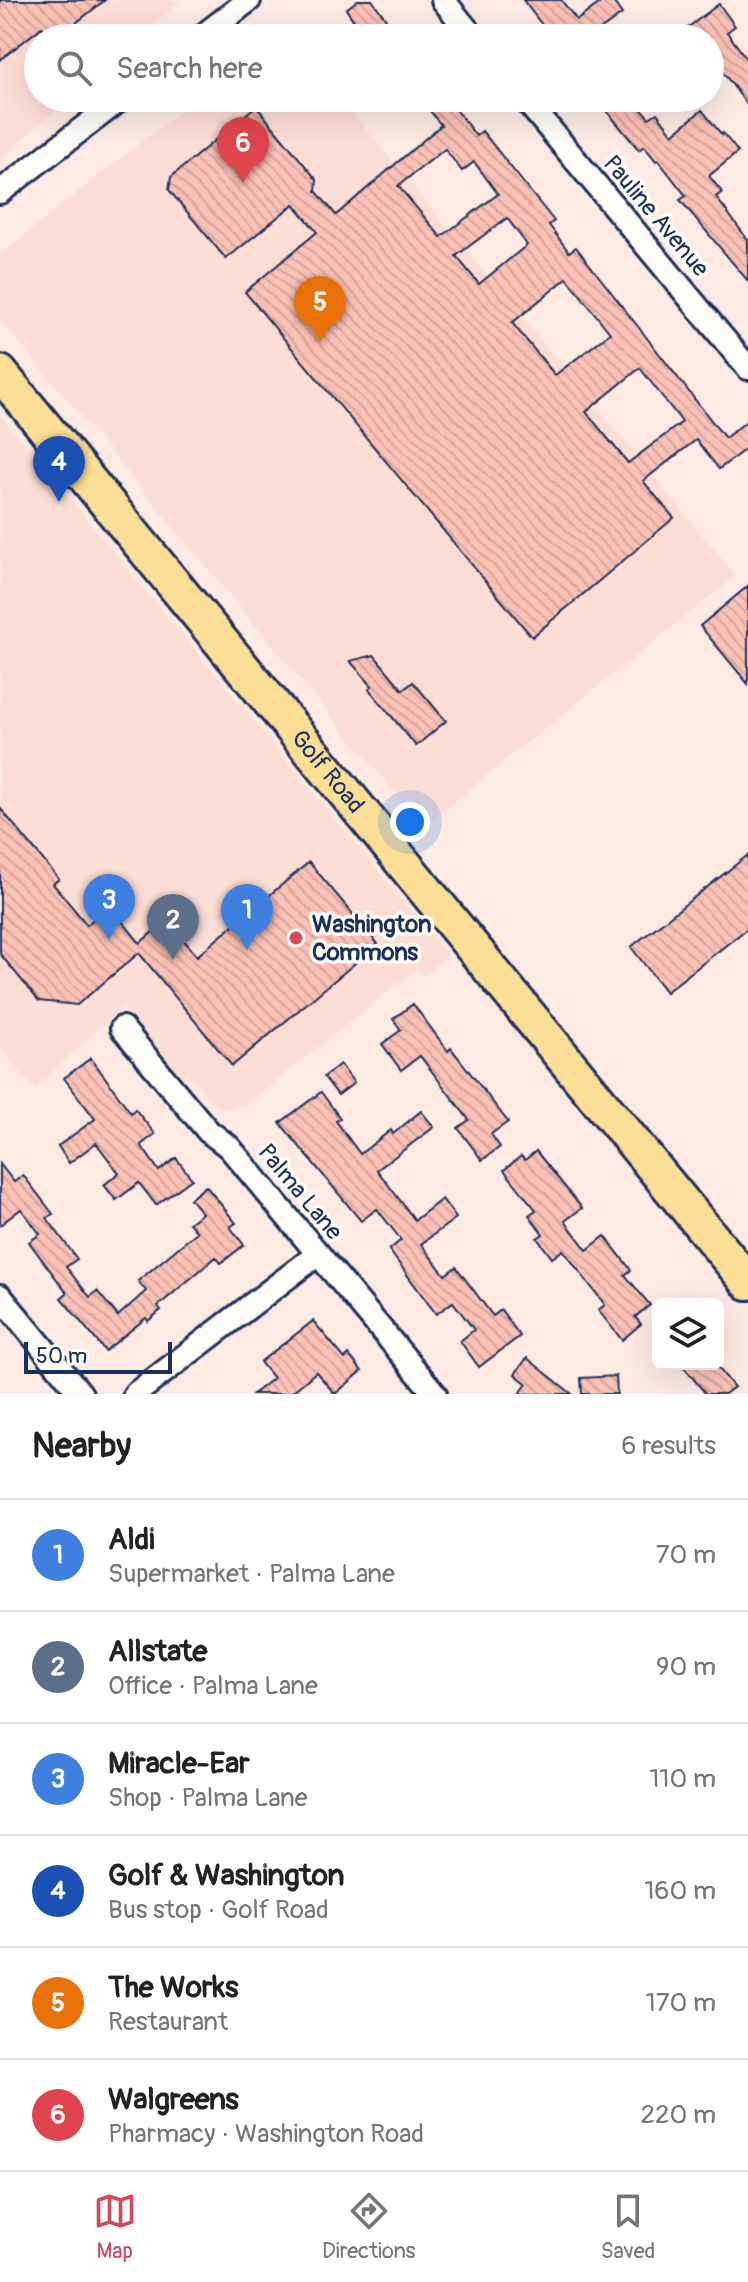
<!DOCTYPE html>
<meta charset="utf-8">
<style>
body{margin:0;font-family:Pangolin,sans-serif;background:#f2f2f2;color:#222}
.controls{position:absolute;right:24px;bottom:24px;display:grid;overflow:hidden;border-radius:12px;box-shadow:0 8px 32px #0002}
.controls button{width:72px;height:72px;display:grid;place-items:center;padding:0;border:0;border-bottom:2px solid #e0e0e0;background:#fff;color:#222;font:40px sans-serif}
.scale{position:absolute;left:24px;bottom:20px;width:148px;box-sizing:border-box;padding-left:8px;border:4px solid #1b2f5e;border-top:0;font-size:22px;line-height:28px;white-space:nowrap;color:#1b2f5e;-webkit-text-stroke:6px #fdfcf7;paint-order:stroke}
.you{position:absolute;left:410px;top:822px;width:28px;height:28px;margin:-20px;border:6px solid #fff;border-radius:50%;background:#1a73e8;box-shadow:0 0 0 12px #1a73e833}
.badge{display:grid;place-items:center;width:52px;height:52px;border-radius:50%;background:#d1495b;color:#fff;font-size:26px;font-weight:700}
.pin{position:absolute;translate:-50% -66px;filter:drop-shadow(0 2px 4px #0008)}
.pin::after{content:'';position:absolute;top:42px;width:28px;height:24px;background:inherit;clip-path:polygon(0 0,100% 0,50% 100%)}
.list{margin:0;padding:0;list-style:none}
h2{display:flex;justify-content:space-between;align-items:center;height:104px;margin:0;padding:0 32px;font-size:34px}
h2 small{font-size:26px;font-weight:400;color:#767676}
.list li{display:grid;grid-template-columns:52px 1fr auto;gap:24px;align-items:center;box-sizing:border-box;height:112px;padding:0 32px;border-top:2px solid #e0e0e0}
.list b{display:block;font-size:30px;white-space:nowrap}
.list p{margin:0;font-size:26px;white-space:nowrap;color:#767676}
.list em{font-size:26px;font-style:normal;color:#767676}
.icon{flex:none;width:44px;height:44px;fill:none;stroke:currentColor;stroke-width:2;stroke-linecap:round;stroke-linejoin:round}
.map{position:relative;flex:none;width:748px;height:1394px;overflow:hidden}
.search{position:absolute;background:#fff;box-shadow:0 8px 32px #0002;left:24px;right:24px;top:24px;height:88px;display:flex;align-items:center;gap:20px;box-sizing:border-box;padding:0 28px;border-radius:44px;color:#767676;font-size:30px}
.sheet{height:776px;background:#fff}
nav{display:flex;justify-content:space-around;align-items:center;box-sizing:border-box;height:112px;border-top:2px solid #e0e0e0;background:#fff;font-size:22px;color:#767676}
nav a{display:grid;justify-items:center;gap:4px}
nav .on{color:#d1495b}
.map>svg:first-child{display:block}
.built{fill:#fdded5}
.building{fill:url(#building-back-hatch);stroke:#1b2f5e;stroke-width:2;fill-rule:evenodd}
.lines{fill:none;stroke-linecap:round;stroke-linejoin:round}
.street-casing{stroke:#1b2f5e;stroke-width:28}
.primary-casing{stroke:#1b2f5e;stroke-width:40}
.street{stroke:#fdfcf7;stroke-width:22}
.primary{stroke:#fdde96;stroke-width:34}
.poi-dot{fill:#d1495b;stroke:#fdfcf7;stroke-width:3}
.labels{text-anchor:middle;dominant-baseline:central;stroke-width:7;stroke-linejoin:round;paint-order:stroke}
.street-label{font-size:24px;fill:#1b2f5e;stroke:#fdfcf7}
.poi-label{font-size:24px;font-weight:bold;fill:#1b2f5e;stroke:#fdfcf7;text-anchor:start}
</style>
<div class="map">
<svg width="748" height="1394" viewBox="0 0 748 1394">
<defs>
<pattern id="building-back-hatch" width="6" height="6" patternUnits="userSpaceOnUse" patternTransform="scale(2)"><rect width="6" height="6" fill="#fcc1b5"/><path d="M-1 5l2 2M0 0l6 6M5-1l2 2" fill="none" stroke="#d7a69e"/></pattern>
</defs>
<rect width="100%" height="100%" fill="#fdeae3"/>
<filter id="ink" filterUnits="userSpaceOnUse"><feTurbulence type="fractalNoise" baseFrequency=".0125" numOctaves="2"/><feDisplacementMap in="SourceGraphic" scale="16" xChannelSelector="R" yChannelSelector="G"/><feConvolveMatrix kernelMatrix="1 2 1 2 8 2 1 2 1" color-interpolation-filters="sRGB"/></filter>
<g filter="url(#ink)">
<!-- built -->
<g class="built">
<path d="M0 0H181L138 38H38V98H69L0 159Z"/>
<path d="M196 98H340L736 576 423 826 0 319V255Z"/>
<path d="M0 415 448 955 423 976 416 969 246 1104 227 1109 214 1105 188 1073 181 1079 122 1006 35 1089 0 1047Z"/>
</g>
<!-- building -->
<g class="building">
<path d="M0 0H105L57 38H51L42 27 0 60Z"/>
<path d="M358 0H372L400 38H344L358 27 346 9Z"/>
<path d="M523 0H561L577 20 604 0H612L622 14 589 38H552Z"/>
<path d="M719 4 735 26 727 32 748 61V106L710 55V38H674Z"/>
<path d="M420 98H467L455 108 476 136 482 131 554 221 549 225 569 252 576 247 725 438 748 420V447L719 469 696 440 643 481 674 518 532 637 245 292 317 232 294 204 226 259 169 190 171 177 256 106 317 180 316 191 336 215 441 125ZM445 149 462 171 474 162 498 194 441 237 398 186ZM507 218 527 245 479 284 456 256ZM567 278 610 333 555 375 512 323ZM640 368 682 422 628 463 586 412Z"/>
<path d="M596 98H632L649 118 657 113 673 134 702 110 722 135 723 133 738 152 709 176 722 192 716 197 748 240V281L680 200 686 196 658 160 656 161 644 146 639 150Z"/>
<path d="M748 586V684L700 626Z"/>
<path d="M374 655 403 690 413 682 446 721 416 746 369 689 372 686 350 661Z"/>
<path d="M0 808 59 879 53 884 87 925 109 905 140 943 167 920 197 956 309 862 378 944 232 1066 139 953 77 1005 39 1001 0 954Z"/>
<path d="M748 855V928L666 992 631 947Z"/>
<path d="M413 1004 448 1051 451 1048 508 1122 491 1134 500 1147 482 1160 458 1128 469 1120 420 1056 401 1070 382 1044 401 1030 393 1019Z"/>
<path d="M91 1058 131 1113 135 1109 155 1134 141 1145 159 1171 176 1158 192 1179 156 1205 139 1183 116 1200 104 1185 119 1173 96 1143 69 1163 58 1146 95 1119 64 1078Z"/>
<path d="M340 1064 354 1083 338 1095 324 1077Z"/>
<path d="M321 1092 340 1118 336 1121 360 1154 391 1130 393 1134 421 1111 434 1127 377 1170 415 1220 442 1199 456 1218 421 1244 445 1275 456 1267 493 1316 501 1310 520 1336 479 1367 460 1341 474 1330 453 1302 436 1314 389 1250 401 1240 377 1209 361 1221 280 1123Z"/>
<path d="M536 1151 582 1208 565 1221 587 1250 605 1236 631 1270 625 1275 650 1305 635 1317 641 1324 622 1340 598 1310 605 1305 563 1250 552 1258 537 1238 543 1234 529 1215 536 1210 504 1170 521 1156 525 1160Z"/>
<path d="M0 1164 14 1182 23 1175 53 1214 47 1218 77 1259 66 1267 90 1297 97 1291 118 1316 146 1291 138 1281 197 1232 189 1223 202 1213 190 1199 206 1186 236 1223 230 1227 244 1245 221 1263 216 1257 158 1306 161 1310 148 1321 146 1318 105 1351 61 1298 67 1293 29 1242 40 1234 21 1209 0 1225Z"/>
<path d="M313 1321 345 1359 349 1355 362 1371 335 1394 316 1372 290 1394H253L273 1378 260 1362Z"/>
<path d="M527 1358 572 1394H519L527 1384 515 1374Z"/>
<path d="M681 1364H715L734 1387 725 1394H706Z"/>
<path d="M616 1376 617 1394H582L581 1378Z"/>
</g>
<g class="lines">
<defs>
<g id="street">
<path d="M443 0 474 38"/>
<path d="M200 38 249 0"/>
<path d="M524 98 748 368"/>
<path d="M0 192 122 98"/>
<path d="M122 1028 208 1131 229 1147 435 1394"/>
<path d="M0 1296 81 1394"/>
<path d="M135 1394 318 1254"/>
</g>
<g id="primary">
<path id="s1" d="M0 373 748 1282"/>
</g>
</defs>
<!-- street casing -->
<use href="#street" class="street-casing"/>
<!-- primary casing -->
<use href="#primary" class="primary-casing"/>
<!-- street -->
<use href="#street" class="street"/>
<!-- primary -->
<use href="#primary" class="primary"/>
</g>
</g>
<!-- markers -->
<circle class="poi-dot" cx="296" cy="938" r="8"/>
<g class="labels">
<!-- street labels -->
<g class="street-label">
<text transform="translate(656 216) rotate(50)">Pauline Avenue</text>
<text stroke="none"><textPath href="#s1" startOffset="516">Golf Road</textPath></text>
<text transform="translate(300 1192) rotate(50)">Palma Lane</text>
</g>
<!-- poi labels -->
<g class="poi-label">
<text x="312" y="924">Washington<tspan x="312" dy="28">Commons</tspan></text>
</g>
</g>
</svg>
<div class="controls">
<button><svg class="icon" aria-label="layers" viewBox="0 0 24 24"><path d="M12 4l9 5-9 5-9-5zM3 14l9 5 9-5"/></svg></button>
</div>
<div class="scale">50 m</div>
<div class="you"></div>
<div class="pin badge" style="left:247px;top:950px;background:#3f7fe0">1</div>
<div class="pin badge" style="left:173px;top:960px;background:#5c6f8a">2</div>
<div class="pin badge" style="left:109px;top:940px;background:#3f7fe0">3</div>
<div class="pin badge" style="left:59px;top:502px;background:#1a4fb4">4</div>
<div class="pin badge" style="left:320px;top:342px;background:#e8710a">5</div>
<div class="pin badge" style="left:243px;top:183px;background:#e0444e">6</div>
<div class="search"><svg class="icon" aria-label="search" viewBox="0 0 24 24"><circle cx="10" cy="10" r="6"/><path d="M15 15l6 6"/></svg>Search here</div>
</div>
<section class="sheet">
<h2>Nearby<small>6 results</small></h2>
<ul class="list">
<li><span class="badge" style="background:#3f7fe0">1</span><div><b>Aldi</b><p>Supermarket · Palma Lane</p></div><em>70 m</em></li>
<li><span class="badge" style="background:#5c6f8a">2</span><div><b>Allstate</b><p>Office · Palma Lane</p></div><em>90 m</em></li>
<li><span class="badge" style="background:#3f7fe0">3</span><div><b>Miracle-Ear</b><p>Shop · Palma Lane</p></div><em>110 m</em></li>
<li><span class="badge" style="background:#1a4fb4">4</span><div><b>Golf &amp; Washington</b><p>Bus stop · Golf Road</p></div><em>160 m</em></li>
<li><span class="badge" style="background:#e8710a">5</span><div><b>The Works</b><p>Restaurant</p></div><em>170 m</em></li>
<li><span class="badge" style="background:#e0444e">6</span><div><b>Walgreens</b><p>Pharmacy · Washington Road</p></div><em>220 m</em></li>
</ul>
</section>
<nav>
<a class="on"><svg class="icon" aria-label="map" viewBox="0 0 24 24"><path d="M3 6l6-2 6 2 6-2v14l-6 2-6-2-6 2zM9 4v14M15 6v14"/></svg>Map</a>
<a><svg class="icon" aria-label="directions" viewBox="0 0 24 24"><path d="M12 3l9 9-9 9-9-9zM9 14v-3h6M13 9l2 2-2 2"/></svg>Directions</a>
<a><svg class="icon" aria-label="saved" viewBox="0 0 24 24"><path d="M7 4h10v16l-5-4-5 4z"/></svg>Saved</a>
</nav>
